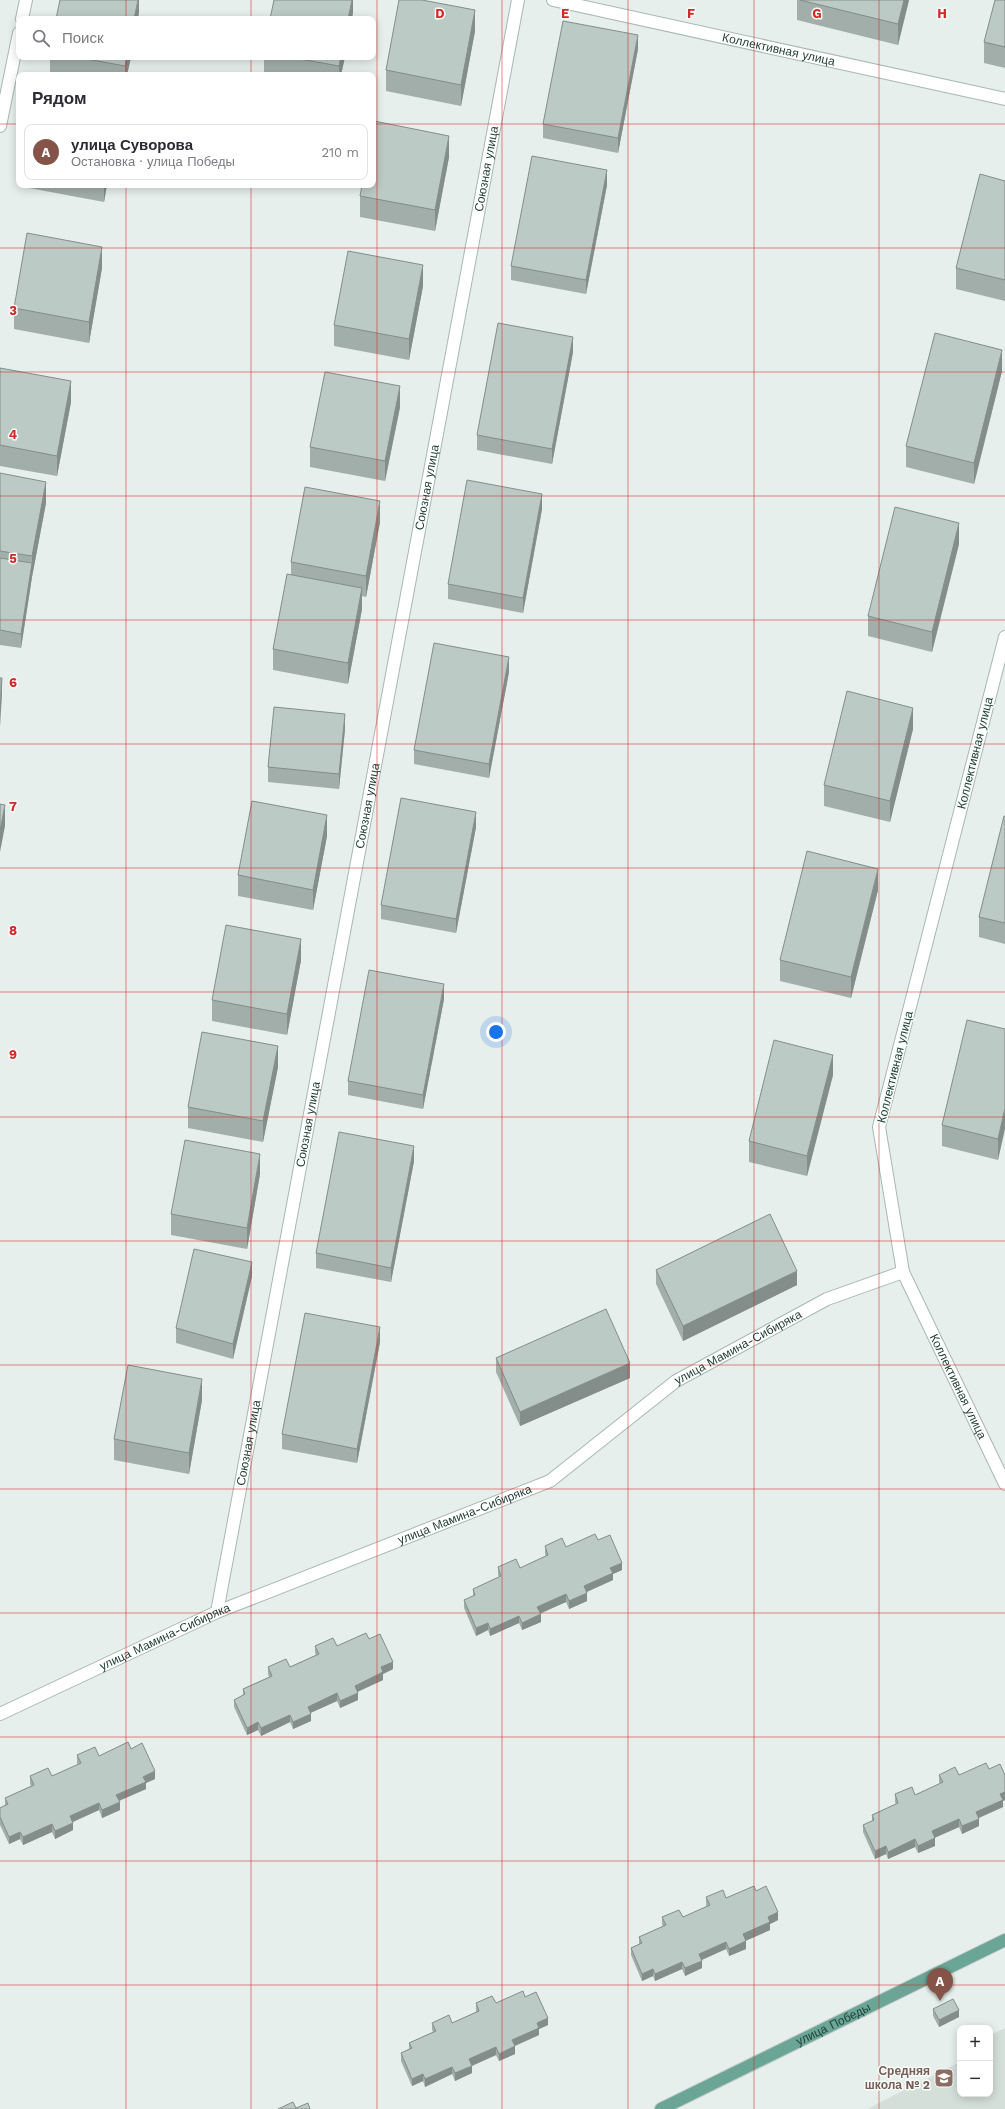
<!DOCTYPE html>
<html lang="ru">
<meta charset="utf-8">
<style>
body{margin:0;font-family:"Work Sans",sans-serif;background:#f7f7f7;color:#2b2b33}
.controls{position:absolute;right:12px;bottom:12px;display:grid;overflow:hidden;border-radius:8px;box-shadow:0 2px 10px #0003}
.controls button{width:36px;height:36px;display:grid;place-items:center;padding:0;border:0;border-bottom:1px solid #e1e1e2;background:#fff;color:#2b2b33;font:20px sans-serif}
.you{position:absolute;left:496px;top:1032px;width:14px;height:14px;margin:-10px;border:3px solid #fff;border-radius:50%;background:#1a73e8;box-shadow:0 0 0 6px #1a73e833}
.badge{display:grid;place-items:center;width:26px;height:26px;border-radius:50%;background:#855347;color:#fff;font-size:13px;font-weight:700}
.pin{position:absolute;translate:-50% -33px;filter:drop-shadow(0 1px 2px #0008)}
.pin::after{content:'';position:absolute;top:21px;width:14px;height:12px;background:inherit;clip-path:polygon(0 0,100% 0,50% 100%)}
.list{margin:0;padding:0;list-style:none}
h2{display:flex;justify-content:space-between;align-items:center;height:52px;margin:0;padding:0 16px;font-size:17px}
h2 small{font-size:13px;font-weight:400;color:#7c7c81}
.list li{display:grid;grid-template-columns:26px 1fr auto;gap:12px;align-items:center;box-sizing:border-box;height:56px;margin:0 8px 8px;padding:0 8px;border:1px solid #e1e1e2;border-radius:8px}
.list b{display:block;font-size:15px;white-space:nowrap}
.list p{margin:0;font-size:13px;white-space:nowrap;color:#7c7c81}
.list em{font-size:13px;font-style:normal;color:#7c7c81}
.icon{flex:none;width:22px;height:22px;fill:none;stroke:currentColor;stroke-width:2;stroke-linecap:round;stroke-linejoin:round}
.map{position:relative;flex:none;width:1005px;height:2109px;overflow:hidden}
.search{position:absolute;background:#fff;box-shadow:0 2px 10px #0003;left:16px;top:16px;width:360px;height:44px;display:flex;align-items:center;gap:10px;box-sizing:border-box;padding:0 14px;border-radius:8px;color:#7c7c81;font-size:15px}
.panel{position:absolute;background:#fff;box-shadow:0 2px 10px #0003;left:16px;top:72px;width:360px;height:116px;border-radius:8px}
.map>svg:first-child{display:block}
.built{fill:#d4dfda}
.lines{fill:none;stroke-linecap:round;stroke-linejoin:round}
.minor-casing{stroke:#a8b8b2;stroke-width:14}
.primary-casing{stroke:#c2cac8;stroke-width:14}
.minor{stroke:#fff;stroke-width:12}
.primary{stroke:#6aa596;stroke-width:12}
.wall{fill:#a1aea9}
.shaded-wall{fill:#838d89}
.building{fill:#bbcac4;stroke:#838d89}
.grid{fill:none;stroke:#d62828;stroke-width:1;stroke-opacity:0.55}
.labels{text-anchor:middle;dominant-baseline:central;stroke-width:3;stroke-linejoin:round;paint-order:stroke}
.street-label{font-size:12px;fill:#24423a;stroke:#f7fbf9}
.education-label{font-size:12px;font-weight:bold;fill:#785e54;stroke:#f7fbf9;text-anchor:end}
.grid-label{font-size:13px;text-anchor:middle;font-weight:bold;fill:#d62828;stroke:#f7fbf9;stroke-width:3;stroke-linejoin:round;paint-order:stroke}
</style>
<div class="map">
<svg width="1005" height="2109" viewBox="0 0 1005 2109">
<rect width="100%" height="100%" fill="#e6efeb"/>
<!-- built -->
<path class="built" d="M1005 2028V2109H867L960 2062V2094H990V2035Z"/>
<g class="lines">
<defs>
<g id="minor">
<path id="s1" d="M553 0 1005 99"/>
<path d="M22 19 26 0"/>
<path d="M0 126 19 33"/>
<path id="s2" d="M1005 637 879 1127 903 1272 1005 1484"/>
<path id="s3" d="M217 1612 518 0"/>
<path id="s4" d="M0 1714 217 1612 550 1481 676 1381 827 1299 903 1272"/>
</g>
<g id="primary">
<path id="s5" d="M661 2109 1005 1940"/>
</g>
</defs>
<!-- minor casing -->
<use href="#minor" class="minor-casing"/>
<!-- primary casing -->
<use href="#primary" class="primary-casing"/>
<!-- minor -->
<use href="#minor" class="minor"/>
<!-- primary -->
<use href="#primary" class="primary"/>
</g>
<!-- wall -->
<g class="wall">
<path d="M797 0H909L898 45 797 20Z"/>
<path d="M1005 0V68L984 63V42Z"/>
<path d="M475 31 461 106 386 91V70Z"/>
<path d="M638 49 618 153 543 138V124Z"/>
<path d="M50 57H131L127 75H60L50 73Z"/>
<path d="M264 57H345L341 75H274L264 73Z"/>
<path d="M449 157 435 231 360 217V196Z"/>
<path d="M1005 181V301L956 289V268Z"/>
<path d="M29 185H107L104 202 29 188Z"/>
<path d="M607 185 586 294 511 280V266Z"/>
<path d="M102 268 89 343 14 329V308Z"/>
<path d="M423 286 409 360 334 346V325Z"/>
<path d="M573 352 552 464 477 450V435Z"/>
<path d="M0 368 71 402 57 476 0 466Z"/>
<path d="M1002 371 974 484 906 467V446Z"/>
<path d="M400 407 385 481 310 467V447Z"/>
<path d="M0 473 46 503 32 577 21 648 0 645Z"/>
<path d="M542 509 523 613 448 599V584Z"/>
<path d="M380 522 366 597 362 596V609L348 684 273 670V649L291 575V562Z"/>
<path d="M959 544 932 652 868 636V616Z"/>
<path d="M509 672 489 778 414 764V750Z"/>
<path d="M345 729 339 789 268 782V767Z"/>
<path d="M913 729 890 822 824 806V785Z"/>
<path d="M1005 816V944L979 937V917Z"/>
<path d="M476 827 456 933 381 919V905Z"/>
<path d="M327 836 313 910 238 896V875Z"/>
<path d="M878 890 851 998 780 981V960Z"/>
<path d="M301 960 287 1035 212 1021V1000Z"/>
<path d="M444 999 423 1109 348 1095V1081Z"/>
<path d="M1005 1029 998 1160 942 1146V1125Z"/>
<path d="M278 1067 263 1142 188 1128V1107Z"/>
<path d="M833 1075 807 1176 749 1162V1141Z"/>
<path d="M414 1161 391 1282 316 1268V1253Z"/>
<path d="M260 1174 247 1249 171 1235V1214Z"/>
<path d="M656 1270 797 1285 683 1341 656 1284Z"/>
<path d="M252 1276 233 1359 176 1343V1328Z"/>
<path d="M380 1342 357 1463 282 1449V1434Z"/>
<path d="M496 1358 630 1378 520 1426 496 1372Z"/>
<path d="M202 1400 189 1474 114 1460V1439Z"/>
<path d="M598 1540 622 1570 613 1574V1580L587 1592V1601L569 1609 566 1602 540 1613 541 1622 522 1630 519 1623 490 1636 488 1630 476 1636 464 1608V1600L473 1596V1589L499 1577 498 1575V1567L520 1568 546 1556 545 1554V1546L566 1547Z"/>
<path d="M369 1639 393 1669 383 1674V1680L357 1692 358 1700 340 1708 337 1701 310 1713 311 1721 293 1729 290 1722 261 1736 258 1730 247 1735 234 1707V1700L243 1695V1689L269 1677 268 1674V1667H290L316 1655 315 1653V1646H337Z"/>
<path d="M131 1749 155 1779 146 1783V1789L119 1801 120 1810 102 1818 99 1810 73 1822V1830L55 1839 52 1832 23 1845 20 1839 9 1844 0 1825V1808L5 1805V1798L31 1786 30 1784V1776H52L78 1765 77 1763V1755L99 1756Z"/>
<path d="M989 1769 1005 1775V1800L1003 1801V1807L979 1818V1826L962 1834 959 1827 934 1838 935 1846 918 1853 915 1847 888 1859 886 1854 875 1859 863 1832V1825L872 1821V1815L896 1804 895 1802V1794L915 1795 940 1784 939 1782V1775H959Z"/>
<path d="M756 1891 778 1920 770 1924V1930L745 1941 746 1949 729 1956 726 1949 702 1960V1968L685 1976 682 1969 655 1981 653 1976 642 1981 631 1955V1948L639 1944V1937L663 1926 662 1925V1917H683L707 1907 706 1905V1897L726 1898Z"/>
<path d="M525 1997 548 2025 539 2029V2035L515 2046V2054L499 2061 496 2055 472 2066V2073L455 2081 452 2074 425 2087 423 2081 412 2086 401 2061V2053L409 2049V2043L433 2032 432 2030V2023H452L476 2012V2003H496Z"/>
<path d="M933 2009 959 2017 939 2027 933 2016Z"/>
</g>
<!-- shaded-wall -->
<g class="shaded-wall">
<path d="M138 0H139V13L138 19H134Z"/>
<path d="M352 0H353V13L352 19H348Z"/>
<path d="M904 0H909L898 45V24Z"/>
<path d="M475 10V31L461 106V85Z"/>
<path d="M638 35V49L618 153V138Z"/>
<path d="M127 57H131L127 75H125V66Z"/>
<path d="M341 57H345L341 75H339V66Z"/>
<path d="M449 136V157L435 231V210Z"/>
<path d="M607 170V185L586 294V280Z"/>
<path d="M104 185H107L104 202Z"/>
<path d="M102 247V268L89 343V322Z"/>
<path d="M423 265V286L409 360V339Z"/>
<path d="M573 337V352L552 464V449Z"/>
<path d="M1002 350V371L974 484V463Z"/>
<path d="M71 381V402L57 476V456Z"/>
<path d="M400 386V407L385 481V461Z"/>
<path d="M46 482V503L32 577 21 648V634L32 563V556Z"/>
<path d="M542 494V509L523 613V598Z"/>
<path d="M380 501V522L366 597V576Z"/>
<path d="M959 523V544L932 652V632Z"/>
<path d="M362 588V609L348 684V663Z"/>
<path d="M509 657V672L489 778V764Z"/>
<path d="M2 678V693L0 727V712Z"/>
<path d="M913 708V729L890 822V801Z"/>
<path d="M345 714V729L339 789V774Z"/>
<path d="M5 805V826L0 852V831Z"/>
<path d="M476 812V827L456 933V919Z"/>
<path d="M327 815V836L313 910V890Z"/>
<path d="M878 869V890L851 998V977Z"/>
<path d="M301 939V960L287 1035V1014Z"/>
<path d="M444 984V999L423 1109V1095Z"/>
<path d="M278 1046V1067L263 1142V1121Z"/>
<path d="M833 1055V1075L807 1176V1156Z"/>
<path d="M1005 1108V1129L998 1160V1139Z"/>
<path d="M414 1146V1161L391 1282V1268Z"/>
<path d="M260 1154V1174L247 1249V1228Z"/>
<path d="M252 1262V1276L233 1359V1344Z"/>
<path d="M797 1271V1285L683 1341V1326Z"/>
<path d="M380 1327V1342L357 1463V1449Z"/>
<path d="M630 1363V1378L520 1426V1412Z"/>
<path d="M202 1379V1400L189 1474V1453Z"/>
<path d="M622 1563V1570L613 1574V1580L584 1593V1586L610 1568Z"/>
<path d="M587 1593V1601L569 1609V1601Z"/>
<path d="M566 1594V1602L537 1615V1607Z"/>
<path d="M541 1614V1622L522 1630V1623Z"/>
<path d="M519 1616V1623L490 1636V1629Z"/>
<path d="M488 1623V1630L476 1636V1628Z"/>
<path d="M393 1662V1669L383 1674V1680L355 1693V1686L381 1667Z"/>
<path d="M337 1693V1701L308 1714V1707Z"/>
<path d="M358 1693V1700L340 1708V1701Z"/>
<path d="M311 1714V1721L293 1729V1722Z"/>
<path d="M290 1715V1722L261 1736V1728Z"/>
<path d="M258 1722V1730L247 1735V1728Z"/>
<path d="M155 1771V1779L146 1783V1789L116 1802V1795L143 1777Z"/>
<path d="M1005 1792V1800L1003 1801V1807L976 1819V1812L1000 1794Z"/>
<path d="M120 1802V1810L102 1818V1810Z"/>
<path d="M99 1803V1810L70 1823V1816Z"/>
<path d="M959 1819V1827L932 1839V1831Z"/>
<path d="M979 1819V1826L962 1834V1826Z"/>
<path d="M73 1823V1830L55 1839V1831Z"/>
<path d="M52 1824V1832L23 1845V1837Z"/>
<path d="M20 1832V1839L9 1844V1837Z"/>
<path d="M935 1838V1846L918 1853V1846Z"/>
<path d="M915 1839V1847L888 1859V1852Z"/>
<path d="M886 1846V1854L875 1859V1851Z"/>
<path d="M778 1912V1920L770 1924V1930L743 1942V1934L768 1917Z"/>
<path d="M746 1941V1949L729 1956V1949Z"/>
<path d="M726 1942V1949L699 1961V1954Z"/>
<path d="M702 1961V1968L685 1976V1968Z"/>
<path d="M682 1962V1969L655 1981V1974Z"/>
<path d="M653 1969V1976L642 1981V1974Z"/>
<path d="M959 2010V2017L939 2027V2020Z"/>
<path d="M548 2018V2025L539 2029V2035L512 2047V2040L537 2023Z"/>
<path d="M515 2046V2054L499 2061V2054Z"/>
<path d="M496 2047V2055L469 2067V2059Z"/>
<path d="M472 2066V2073L455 2081V2073Z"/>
<path d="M452 2067V2074L425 2087V2079Z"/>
<path d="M423 2074V2081L412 2086V2079Z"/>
</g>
<!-- building -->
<g class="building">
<path d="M60 0H138L134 19H56Z"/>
<path d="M274 0H352L348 19H270Z"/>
<path d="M399 0H422L475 10 461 85 386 70Z"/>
<path d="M800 0H904L898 24Z"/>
<path d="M995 0H1005V47L984 42Z"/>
<path d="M563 21 638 35 618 138 543 124Z"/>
<path d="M76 57H127L125 66Z"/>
<path d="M289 57H341L339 66Z"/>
<path d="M374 121 449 136 435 210 360 196 362 185H373V126Z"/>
<path d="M532 156 607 170 586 280 511 266Z"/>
<path d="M980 174 1005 181V280L956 268Z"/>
<path d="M27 233 102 247 89 322 14 308Z"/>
<path d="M348 251 423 265 409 339 334 325Z"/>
<path d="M498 323 573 337 552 449 477 435Z"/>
<path d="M935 333 1002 350 974 463 906 446Z"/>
<path d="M0 368 71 381 57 456 0 445Z"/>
<path d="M325 372 400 386 385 461 310 447Z"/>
<path d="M0 473 46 482 32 556 0 551Z"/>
<path d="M467 480 542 494 523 598 448 584Z"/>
<path d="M305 487 380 501 366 576 291 562Z"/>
<path d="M895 507 959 523 932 632 868 616Z"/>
<path d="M0 558 32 563 21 634 0 630Z"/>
<path d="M287 574 362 588 348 663 273 649Z"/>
<path d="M434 643 509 657 489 764 414 750Z"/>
<path d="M0 678H2L0 712Z"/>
<path d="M847 691 913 708 890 801 824 785Z"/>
<path d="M274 707 345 714 339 774 268 767Z"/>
<path d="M401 798 476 812 456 919 381 905Z"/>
<path d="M252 801 327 815 313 890 238 875Z"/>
<path d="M0 804 5 805 0 831Z"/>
<path d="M1004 816H1005V923L979 917Z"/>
<path d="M807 851 878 869 851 977 780 960Z"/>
<path d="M226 925 301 939 287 1014 212 1000Z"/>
<path d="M369 970 444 984 423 1095 348 1081Z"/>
<path d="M967 1020 1005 1029V1108L998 1139 942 1125Z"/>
<path d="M202 1032 278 1046 263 1121 188 1107Z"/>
<path d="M774 1040 833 1055 807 1156 749 1141Z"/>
<path d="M339 1132 414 1146 391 1268 316 1253Z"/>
<path d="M185 1140 260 1154 247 1228 171 1214Z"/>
<path d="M770 1214 797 1271 683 1326 656 1270Z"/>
<path d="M194 1249 252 1262 233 1344 176 1328Z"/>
<path d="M606 1309 630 1363 520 1412 496 1358Z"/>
<path d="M305 1313 380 1327 357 1449 282 1434Z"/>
<path d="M128 1365 202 1379 189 1453 114 1439Z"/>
<path d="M595 1534 598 1540 610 1535 622 1563 610 1568 613 1573 584 1586 587 1593 569 1601 566 1594 537 1607 541 1614 522 1623 519 1616 490 1629 488 1623 476 1628 464 1600 475 1595 473 1589 501 1576 498 1567 516 1559 520 1568 548 1555 545 1546 562 1538 566 1547Z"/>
<path d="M366 1633 369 1639 380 1634 393 1662 381 1667 383 1672 355 1686 358 1693 340 1701 337 1693 308 1707 311 1714 293 1722 290 1715 261 1728 258 1722 247 1728 234 1700 245 1694 243 1689 272 1676 268 1667 286 1659 290 1667 319 1654 315 1646 333 1638 337 1646Z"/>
<path d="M128 1742 131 1749 142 1743 155 1771 143 1777 146 1782 116 1795 120 1802 102 1810 99 1803 70 1816 73 1823 55 1831 52 1824 23 1837 20 1832 9 1837 0 1817V1808L8 1804 5 1798 34 1785 30 1776 48 1768 52 1776 81 1763 77 1755 95 1747 99 1756Z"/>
<path d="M986 1763 989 1769 1000 1764 1005 1775V1792L1000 1794 1003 1800 976 1812 979 1819 962 1826 959 1819 932 1831 935 1838 918 1846 915 1839 888 1852 886 1846 875 1851 863 1825 874 1820 872 1815 898 1803 895 1794 912 1787 915 1795 943 1782 939 1775 955 1767 959 1775Z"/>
<path d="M754 1886 756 1891 766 1886 778 1912 768 1917 770 1922 743 1934 746 1941 729 1949 726 1942 699 1954 702 1961 685 1968 682 1962 655 1974 653 1969 642 1974 631 1948 642 1943 639 1937 666 1925 662 1917 679 1910 683 1917 710 1905 706 1897 723 1890 726 1898Z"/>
<path d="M523 1991 525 1997 536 1992 548 2018 537 2023 539 2028 512 2040 515 2046 499 2054 496 2047 469 2059 472 2066 455 2073 452 2067 425 2079 423 2074 412 2079 401 2053 412 2048 409 2043 436 2031 432 2023 449 2015 452 2023 479 2011 476 2003 492 1996 496 2003Z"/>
<path d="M953 1999 959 2010 939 2020 933 2009Z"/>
<path d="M293 2102 296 2108 308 2103 310 2109H278Z"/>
</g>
<!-- grid -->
<path class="grid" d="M126 0V19M251 0V19M377 0V2109M502 0V2109M628 0V2109M754 0V2109M879 0V2109M126 57V75M251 57V75M0 124H19M373 124H1005M126 185V2109M251 185V2109M0 248H1005M0 372H1005M0 496H1005M0 620H1005M0 744H1005M0 868H1005M0 992H1005M0 1117H1005M0 1241H1005M0 1365H1005M0 1489H1005M0 1613H1005M0 1737H1005M0 1861H1005M0 1985H1005"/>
<!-- icons -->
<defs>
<symbol id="school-square" viewBox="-11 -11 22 22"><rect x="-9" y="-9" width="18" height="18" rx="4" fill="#8d6e63" stroke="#f7fbf9"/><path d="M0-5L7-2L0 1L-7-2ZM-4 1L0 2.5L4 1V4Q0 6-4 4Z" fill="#fff"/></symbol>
</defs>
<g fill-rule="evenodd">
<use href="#school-square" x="933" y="2067" width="22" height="22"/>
</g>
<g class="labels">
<!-- street labels -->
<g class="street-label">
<text stroke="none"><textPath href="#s1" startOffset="231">Коллективная улица</textPath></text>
<text stroke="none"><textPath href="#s3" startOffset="1468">Союзная улица</textPath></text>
<text stroke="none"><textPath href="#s3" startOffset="1144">Союзная улица</textPath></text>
<text transform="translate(975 753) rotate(-76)">Коллективная улица</text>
<text stroke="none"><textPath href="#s3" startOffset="820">Союзная улица</textPath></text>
<text transform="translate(895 1067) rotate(-76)">Коллективная улица</text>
<text stroke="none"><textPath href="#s3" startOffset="496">Союзная улица</textPath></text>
<text stroke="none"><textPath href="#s4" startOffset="829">улица Мамина-Сибиряка</textPath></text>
<text stroke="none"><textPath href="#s2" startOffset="780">Коллективная улица</textPath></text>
<text stroke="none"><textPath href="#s3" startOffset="172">Союзная улица</textPath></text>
<text stroke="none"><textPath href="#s4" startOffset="506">улица Мамина-Сибиряка</textPath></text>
<text stroke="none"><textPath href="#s4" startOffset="182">улица Мамина-Сибиряка</textPath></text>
<text stroke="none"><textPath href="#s5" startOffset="192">улица Победы</textPath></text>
</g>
<!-- education labels -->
<g class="education-label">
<text x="930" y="2071">Средняя<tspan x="930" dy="14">школа № 2</tspan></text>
</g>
</g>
<g class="grid-label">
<text x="440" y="18">D</text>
<text x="565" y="18">E</text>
<text x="691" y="18">F</text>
<text x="817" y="18">G</text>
<text x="942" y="18">H</text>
<text x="13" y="315">3</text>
<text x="13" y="439">4</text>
<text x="13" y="563">5</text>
<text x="13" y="687">6</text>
<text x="13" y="811">7</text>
<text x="13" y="935">8</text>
<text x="13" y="1059">9</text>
</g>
</svg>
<div class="controls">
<button>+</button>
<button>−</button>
</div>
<div class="you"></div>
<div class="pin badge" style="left:940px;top:2001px">A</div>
<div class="search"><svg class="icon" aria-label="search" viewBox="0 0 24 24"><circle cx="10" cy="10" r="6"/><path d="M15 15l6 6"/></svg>Поиск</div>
<section class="panel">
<h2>Рядом<small></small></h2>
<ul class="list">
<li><span class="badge">A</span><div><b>улица Суворова</b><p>Остановка · улица Победы</p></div><em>210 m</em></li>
</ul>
</section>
</div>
